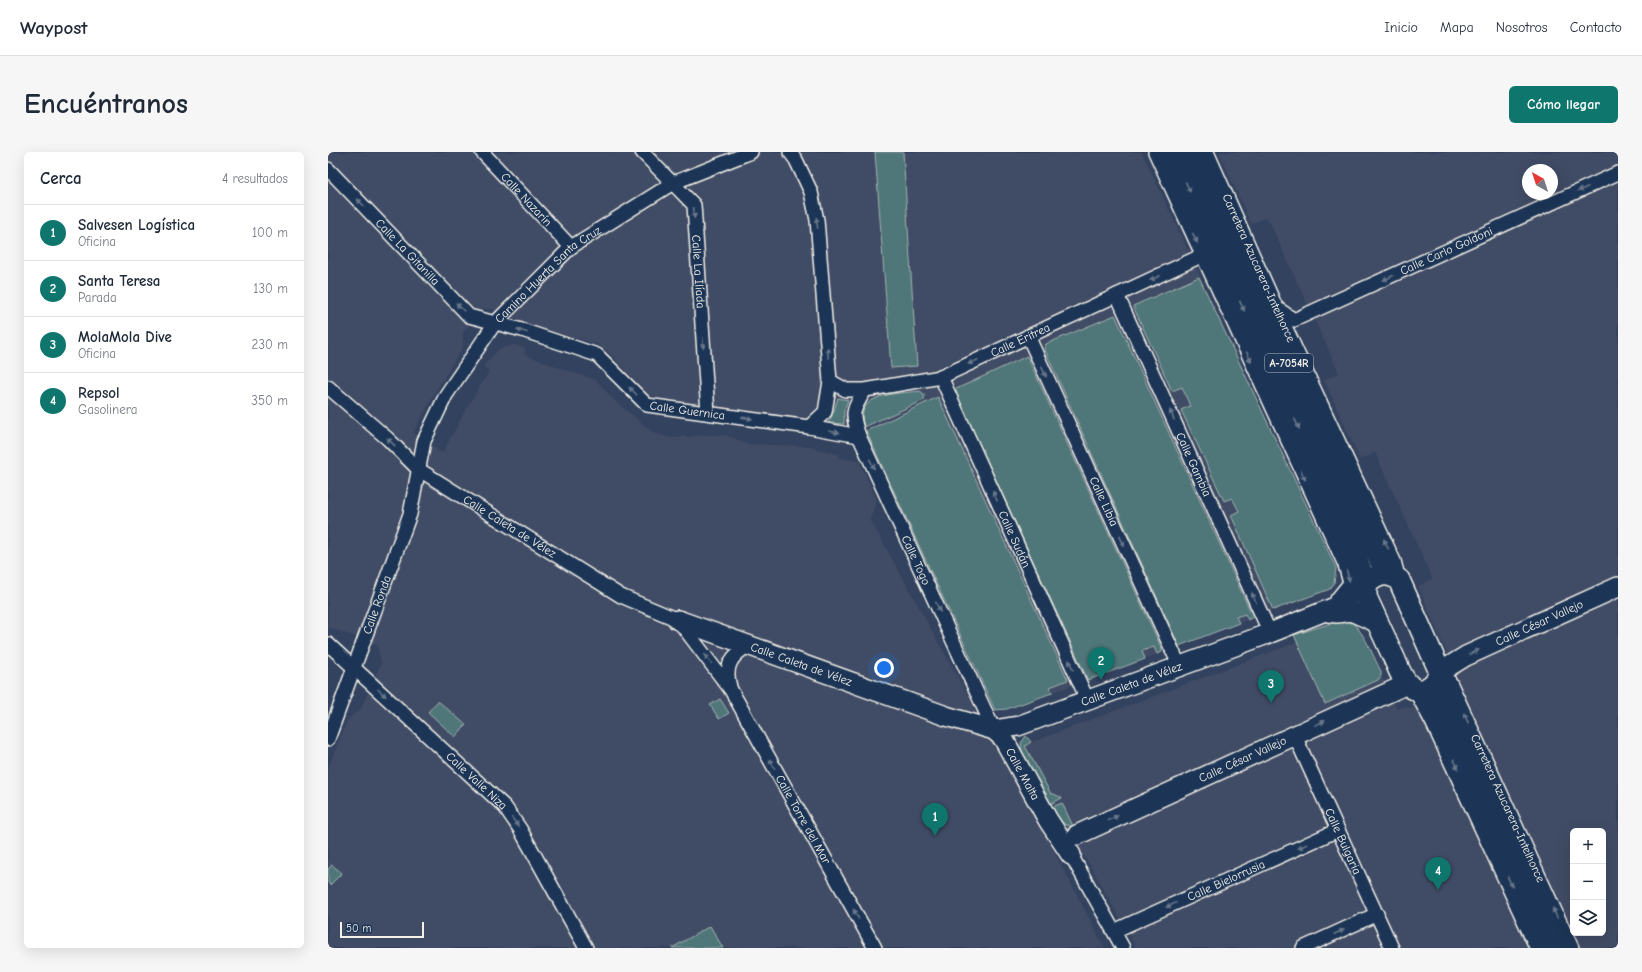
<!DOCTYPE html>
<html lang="es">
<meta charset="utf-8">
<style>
body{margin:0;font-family:"Comic Neue",sans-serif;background:#f6f6f7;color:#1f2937}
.controls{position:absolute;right:12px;bottom:12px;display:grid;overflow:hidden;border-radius:6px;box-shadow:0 4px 16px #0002}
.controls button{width:36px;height:36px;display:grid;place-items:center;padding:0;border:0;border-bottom:1px solid #e0e1e3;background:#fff;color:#1f2937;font:20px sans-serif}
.compass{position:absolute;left:1194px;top:12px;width:36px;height:36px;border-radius:50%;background:#fff;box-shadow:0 4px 16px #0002;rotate:321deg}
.scale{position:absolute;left:12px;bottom:10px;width:84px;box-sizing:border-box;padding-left:4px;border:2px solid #f4f1e8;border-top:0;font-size:11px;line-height:14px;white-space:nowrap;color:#f4f1e8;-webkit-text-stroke:3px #1d3557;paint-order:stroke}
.you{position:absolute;left:556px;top:516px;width:14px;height:14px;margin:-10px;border:3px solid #fff;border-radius:50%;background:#1a73e8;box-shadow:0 0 0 6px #1a73e833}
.badge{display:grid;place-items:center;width:26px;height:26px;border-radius:50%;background:#0f766e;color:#fff;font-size:13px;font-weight:700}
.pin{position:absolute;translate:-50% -33px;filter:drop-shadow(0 1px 2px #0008)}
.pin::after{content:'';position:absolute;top:21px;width:14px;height:12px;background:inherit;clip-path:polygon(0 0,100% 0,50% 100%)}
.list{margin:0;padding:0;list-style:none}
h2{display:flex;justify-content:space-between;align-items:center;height:52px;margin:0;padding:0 16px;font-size:17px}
h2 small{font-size:13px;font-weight:400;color:#747a83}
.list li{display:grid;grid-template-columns:26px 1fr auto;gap:12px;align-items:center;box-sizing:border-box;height:56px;padding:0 16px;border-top:1px solid #e0e1e3}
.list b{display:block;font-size:15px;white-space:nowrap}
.list p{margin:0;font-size:13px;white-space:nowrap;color:#747a83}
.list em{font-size:13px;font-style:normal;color:#747a83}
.icon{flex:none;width:22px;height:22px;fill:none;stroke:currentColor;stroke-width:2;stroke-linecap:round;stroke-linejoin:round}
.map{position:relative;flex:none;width:1290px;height:796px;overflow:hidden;border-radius:6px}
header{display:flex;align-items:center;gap:24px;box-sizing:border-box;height:56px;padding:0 20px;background:#fff;border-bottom:1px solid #e0e1e3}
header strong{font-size:19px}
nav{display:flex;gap:22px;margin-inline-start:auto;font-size:14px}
.intro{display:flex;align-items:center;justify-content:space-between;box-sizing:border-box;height:96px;padding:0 24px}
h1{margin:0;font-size:28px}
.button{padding:10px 18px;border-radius:6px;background:#0f766e;color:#fff;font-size:14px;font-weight:700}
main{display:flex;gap:24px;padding:0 24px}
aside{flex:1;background:#fff;border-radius:6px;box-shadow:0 4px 16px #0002}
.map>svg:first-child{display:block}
.built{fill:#414b65;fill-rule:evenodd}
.green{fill:#507679;stroke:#a2b4b0}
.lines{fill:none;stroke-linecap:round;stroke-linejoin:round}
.street-casing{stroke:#f4f1e8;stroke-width:16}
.secondary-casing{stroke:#f4f1e8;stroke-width:22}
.primary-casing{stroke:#f4f1e8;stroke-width:24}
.street{stroke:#1d3557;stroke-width:13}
.secondary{stroke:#1d3557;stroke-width:19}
.primary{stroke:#1d3557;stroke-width:21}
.oneway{fill:#68778a}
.labels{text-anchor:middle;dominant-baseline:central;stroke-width:4;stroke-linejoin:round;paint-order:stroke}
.shield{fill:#1d3557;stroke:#b4b9bc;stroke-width:1}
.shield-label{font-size:11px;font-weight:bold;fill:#f4f1e8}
.street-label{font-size:12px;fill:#f4f1e8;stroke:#1d3557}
</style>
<header>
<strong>Waypost</strong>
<nav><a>Inicio</a><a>Mapa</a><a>Nosotros</a><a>Contacto</a></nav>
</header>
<div class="intro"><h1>Encuéntranos</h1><a class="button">Cómo llegar</a></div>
<main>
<aside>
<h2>Cerca<small>4 resultados</small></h2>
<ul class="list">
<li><span class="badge">1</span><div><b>Salvesen Logística</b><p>Oficina</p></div><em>100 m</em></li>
<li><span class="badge">2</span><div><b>Santa Teresa</b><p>Parada</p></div><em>130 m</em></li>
<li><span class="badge">3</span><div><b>MolaMola Dive</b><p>Oficina</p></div><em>230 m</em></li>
<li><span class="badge">4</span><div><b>Repsol</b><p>Gasolinera</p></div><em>350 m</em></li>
</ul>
</aside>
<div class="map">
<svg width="1290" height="796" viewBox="0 0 1290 796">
<rect width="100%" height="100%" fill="#32425f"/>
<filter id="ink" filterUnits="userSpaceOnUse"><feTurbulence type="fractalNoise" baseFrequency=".025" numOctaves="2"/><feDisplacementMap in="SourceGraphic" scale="8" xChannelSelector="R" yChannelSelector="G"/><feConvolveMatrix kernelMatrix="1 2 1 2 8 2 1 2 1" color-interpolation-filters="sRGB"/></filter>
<g filter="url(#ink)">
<!-- built -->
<g class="built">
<path d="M0 0H814L1008 416 1006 431 1002 437 760 528 679 557 667 558 538 279 453 263 407 257 398 258 328 246 319 242 282 202 269 192 207 175 163 157H157L135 180V195L108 239 86 280 114 301 137 259 161 219 155 214 171 197 186 193 198 196 196 202 229 215 268 228 286 248 326 281 344 286 353 285 354 283 358 285 374 283H398L419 292 477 294 511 302V306L531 309 549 348 542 367 711 671 777 796H0V616L19 569 23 564 32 558 53 511 49 493 0 475Z"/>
<path d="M891 0H1290V796H808L764 717 730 664 694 602 693 591 698 584 704 590 969 490 966 483 1030 475 1069 557 1075 555 1084 556 1133 534 1090 434 1104 427 1101 419 1047 301 1032 308 996 228 1011 221 939 65 923 72ZM1200 18H1224V42H1200ZM1245 679H1275V781H1245Z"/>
</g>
<!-- green -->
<g class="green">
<path d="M547 0H575L589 214 563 216Z"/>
<path d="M871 125 1008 416 1006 431 1002 437 945 458 903 363 911 359 904 346 896 349 853 258 862 254 854 235 844 239 805 154Z"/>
<path d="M787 163 925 465 920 468 917 462 908 465 911 471 851 494 716 196 718 192Z"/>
<path d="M699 204 834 497V500L829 502 826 495 814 499 817 507 760 528 626 238Z"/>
<path d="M592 239 596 242V248L536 275C525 240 570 242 592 239Z"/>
<path d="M610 245 740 528 722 535 724 541 679 557 667 558 538 279Z"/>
<path d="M510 246 520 248 516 258V272L500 271 506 259Z"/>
<path d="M1016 467C1034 471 1044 503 1053 519V524L1050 528 997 552 966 483Z"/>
<path d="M392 547 401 561 391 567 382 553Z"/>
<path d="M110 549 138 573 127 585 100 560Z"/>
<path d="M698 584 703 590 697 594 723 642H726L734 646 722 652 694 602 693 591Z"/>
<path d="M734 651 745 674C734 675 729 664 724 655Z"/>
<path d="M4 713 14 721 2 733 0 731V717Z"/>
<path d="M382 774 395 796H344Z"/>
</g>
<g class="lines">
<defs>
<g id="street">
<path id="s1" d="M154 0 243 95"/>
<path id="s2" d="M314 0 366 53 380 261"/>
<path d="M827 0 1017 413 1022 431 1009 447"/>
<path id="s3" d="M879 0 948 155 1066 409 1071 428"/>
<path id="s4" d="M0 17 141 164 194 178 269 203 319 253 481 275 497 260 502 229 489 68 483 40 468 8 462 0"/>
<path id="s5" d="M789 143 942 481"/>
<path id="s6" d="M949 156 966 168 1290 21"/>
<path id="s7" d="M700 184 852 515"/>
<path id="s8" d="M613 225 760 549"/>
<path id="s9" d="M502 229 518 238H537L613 225 875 103"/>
<path id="s10" d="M0 235 60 287 90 317 293 444 350 468 403 538 547 796"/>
<path id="s11" d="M537 238C524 259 523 261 531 284L666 578"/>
<path d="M481 275 531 284"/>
<path id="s12" d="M0 492 177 655 192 677 258 796"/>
<path id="s13" d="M1112 520 1122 530 1244 796"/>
<path d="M402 535C396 514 403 504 421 493"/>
<path id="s14" d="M966 582 1064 796"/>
<path id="s15" d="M0 587 82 362 96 289 118 243 167 171 243 95 345 31 423 0"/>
<path d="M743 703 795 796"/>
<path id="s16" d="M786 779 1010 678"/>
<path d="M975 796 1049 762"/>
</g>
<g id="secondary">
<path d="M1000 460 1009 461 1023 459 1050 471"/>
<path id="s17" d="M350 468 618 564 666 578 690 574 942 481 1007 455 1038 432"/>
<path id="s18" d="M1112 520 1138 504 1290 435"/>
<path id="s19" d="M666 578 675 586 720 668 743 703"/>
<path id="s20" d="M749 683 1079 532"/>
</g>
<g id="primary">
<path d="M844 0 1023 391 1038 432V445C1047 465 1057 486 1066 506 1070 515 1074 527 1081 533 1093 546 1108 533 1112 520L1071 428C1059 419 1050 422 1038 432"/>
<path d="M865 0 1058 422"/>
<path d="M1109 530 1230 796"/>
<path d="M1092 539 1108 569 1213 796"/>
</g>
</defs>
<!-- street casing -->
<use href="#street" class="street-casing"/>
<!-- secondary casing -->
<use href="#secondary" class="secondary-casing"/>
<!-- primary casing -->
<use href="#primary" class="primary-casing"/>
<!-- street -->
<use href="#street" class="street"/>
<!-- secondary -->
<use href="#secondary" class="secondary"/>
<!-- primary -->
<use href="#primary" class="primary"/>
</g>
<!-- one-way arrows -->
<defs><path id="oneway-solid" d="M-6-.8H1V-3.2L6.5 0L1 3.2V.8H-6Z"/></defs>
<g class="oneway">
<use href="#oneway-solid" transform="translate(860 35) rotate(65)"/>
<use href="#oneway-solid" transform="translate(1255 37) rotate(155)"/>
<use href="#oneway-solid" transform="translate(33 51) rotate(-134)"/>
<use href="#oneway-solid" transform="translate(366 61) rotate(86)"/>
<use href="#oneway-solid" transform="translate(489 71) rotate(-97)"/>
<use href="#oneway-solid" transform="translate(867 86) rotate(65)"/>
<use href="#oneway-solid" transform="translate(827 126) rotate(155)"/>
<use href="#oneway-solid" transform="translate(1060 126) rotate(155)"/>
<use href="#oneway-solid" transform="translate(914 154) rotate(65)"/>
<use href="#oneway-solid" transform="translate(132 155) rotate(-134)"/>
<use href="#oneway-solid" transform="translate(194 179) rotate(-164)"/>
<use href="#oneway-solid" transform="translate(375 191) rotate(86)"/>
<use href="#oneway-solid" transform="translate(500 201) rotate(-95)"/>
<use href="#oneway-solid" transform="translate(921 205) rotate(65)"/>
<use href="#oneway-solid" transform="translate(645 210) rotate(155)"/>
<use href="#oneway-solid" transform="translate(716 220) rotate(65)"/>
<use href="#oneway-solid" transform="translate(305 239) rotate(-135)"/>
<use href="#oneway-solid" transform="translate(844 263) rotate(-114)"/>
<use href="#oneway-solid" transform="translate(419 266) rotate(8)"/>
<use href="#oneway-solid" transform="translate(969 272) rotate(65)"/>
<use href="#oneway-solid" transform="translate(506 280) rotate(12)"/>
<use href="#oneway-solid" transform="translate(63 290) rotate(-136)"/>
<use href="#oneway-solid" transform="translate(544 312) rotate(64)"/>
<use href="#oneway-solid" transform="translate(975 323) rotate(65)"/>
<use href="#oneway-solid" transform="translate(667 344) rotate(-114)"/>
<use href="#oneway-solid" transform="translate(794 389) rotate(65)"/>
<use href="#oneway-solid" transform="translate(1058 392) rotate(-115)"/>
<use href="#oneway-solid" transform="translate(1020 424) rotate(76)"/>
<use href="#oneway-solid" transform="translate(926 446) rotate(-114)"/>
<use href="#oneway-solid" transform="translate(610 455) rotate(65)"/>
<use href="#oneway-solid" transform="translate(1146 500) rotate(-25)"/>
<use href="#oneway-solid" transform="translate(380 507) rotate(-127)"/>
<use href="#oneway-solid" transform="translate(743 513) rotate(-114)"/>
<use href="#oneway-solid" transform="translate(54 541) rotate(42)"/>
<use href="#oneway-solid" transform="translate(1138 566) rotate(-115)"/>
<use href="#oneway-solid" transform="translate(992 571) rotate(-24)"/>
<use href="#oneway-solid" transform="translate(444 612) rotate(-119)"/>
<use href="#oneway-solid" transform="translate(1128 612) rotate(65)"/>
<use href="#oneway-solid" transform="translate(785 666) rotate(-25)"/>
<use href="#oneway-solid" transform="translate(187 670) rotate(54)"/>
<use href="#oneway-solid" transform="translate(975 694) rotate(156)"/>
<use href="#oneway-solid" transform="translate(1182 730) rotate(65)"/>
<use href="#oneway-solid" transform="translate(843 753) rotate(156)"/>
<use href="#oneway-solid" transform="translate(1227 761) rotate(-115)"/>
<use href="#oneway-solid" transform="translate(528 762) rotate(-119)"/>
<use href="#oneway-solid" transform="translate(1011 780) rotate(-25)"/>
</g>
</g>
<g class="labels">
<!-- shield labels -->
<rect class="shield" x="937" y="202" width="48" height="18" rx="3"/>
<g class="shield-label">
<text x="961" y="211">A-7054R</text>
</g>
<!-- street labels -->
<g class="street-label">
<text stroke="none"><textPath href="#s1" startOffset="65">Calle Nazarín</textPath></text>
<text stroke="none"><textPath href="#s6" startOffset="188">Calle Carlo Goldoni</textPath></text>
<text stroke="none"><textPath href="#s4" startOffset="115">Calle La Gitanilla</textPath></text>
<text stroke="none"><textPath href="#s3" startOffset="127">Carretera Azucarera-Intelhorce</textPath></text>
<text stroke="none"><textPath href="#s2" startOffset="141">Calle La Ilíada</textPath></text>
<text stroke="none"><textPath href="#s15" startOffset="524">Camino Huerta Santa Cruz</textPath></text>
<text stroke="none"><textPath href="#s9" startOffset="202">Calle Eritrea</textPath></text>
<text stroke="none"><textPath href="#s4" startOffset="449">Calle Guernica</textPath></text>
<text stroke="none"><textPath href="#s5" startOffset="186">Calle Gambia</textPath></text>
<text stroke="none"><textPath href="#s7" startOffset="182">Calle Libia</textPath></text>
<text stroke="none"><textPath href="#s10" startOffset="230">Calle Caleta de Vélez</textPath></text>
<text stroke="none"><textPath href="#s8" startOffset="178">Calle Sudán</textPath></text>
<text stroke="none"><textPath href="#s11" startOffset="186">Calle Togo</textPath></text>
<text stroke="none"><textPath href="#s15" startOffset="143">Calle Ronda</textPath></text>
<text stroke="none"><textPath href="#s18" startOffset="111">Calle César Vallejo</textPath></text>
<text stroke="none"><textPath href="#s17" startOffset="131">Calle Caleta de Vélez</textPath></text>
<text stroke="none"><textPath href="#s17" startOffset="480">Calle Caleta de Vélez</textPath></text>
<text stroke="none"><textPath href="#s20" startOffset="182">Calle César Vallejo</textPath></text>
<text stroke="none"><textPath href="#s19" startOffset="53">Calle Malta</textPath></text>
<text stroke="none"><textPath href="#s12" startOffset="202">Calle Valle Niza</textPath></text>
<text stroke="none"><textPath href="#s13" startOffset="153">Carretera Azucarera-Intelhorce</textPath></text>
<text stroke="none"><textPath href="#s10" startOffset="659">Calle Torre del Mar</textPath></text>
<text stroke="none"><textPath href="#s14" startOffset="118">Calle Bulgaria</textPath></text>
<text stroke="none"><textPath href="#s16" startOffset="123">Calle Bielorrusia</textPath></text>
</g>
</g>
</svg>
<div class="controls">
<button>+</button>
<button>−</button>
<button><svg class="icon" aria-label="layers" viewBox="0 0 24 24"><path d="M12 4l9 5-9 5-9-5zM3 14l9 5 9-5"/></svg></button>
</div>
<svg class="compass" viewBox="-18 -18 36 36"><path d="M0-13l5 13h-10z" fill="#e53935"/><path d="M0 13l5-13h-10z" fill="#747a83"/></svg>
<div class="scale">50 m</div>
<div class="you"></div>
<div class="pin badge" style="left:607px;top:684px">1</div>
<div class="pin badge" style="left:773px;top:528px">2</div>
<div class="pin badge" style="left:943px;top:551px">3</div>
<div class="pin badge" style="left:1110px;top:738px">4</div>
</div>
</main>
